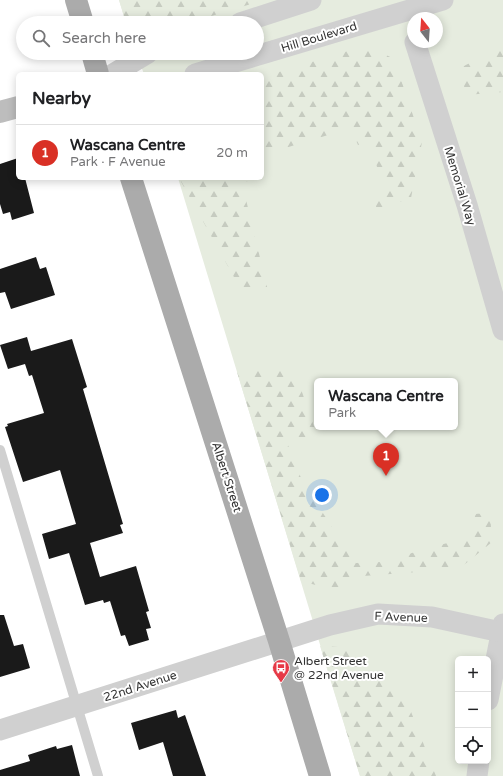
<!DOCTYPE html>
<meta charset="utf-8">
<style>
body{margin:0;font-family:"Varela Round",sans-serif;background:#f2f2f2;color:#202124}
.controls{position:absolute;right:12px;bottom:12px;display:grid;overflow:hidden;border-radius:6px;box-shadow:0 2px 10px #0003}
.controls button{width:36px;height:36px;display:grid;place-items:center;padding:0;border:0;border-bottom:1px solid #e0e0e0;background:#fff;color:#202124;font:20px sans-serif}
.compass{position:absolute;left:407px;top:12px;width:36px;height:36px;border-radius:50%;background:#fff;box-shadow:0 2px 10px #0003;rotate:343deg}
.you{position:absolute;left:322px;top:495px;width:14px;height:14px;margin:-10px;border:3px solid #fff;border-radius:50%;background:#1a73e8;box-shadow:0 0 0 6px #1a73e833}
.badge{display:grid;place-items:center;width:26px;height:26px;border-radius:50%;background:#d93025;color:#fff;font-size:13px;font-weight:700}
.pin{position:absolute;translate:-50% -33px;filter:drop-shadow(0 1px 2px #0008)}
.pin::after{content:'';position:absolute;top:21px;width:14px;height:12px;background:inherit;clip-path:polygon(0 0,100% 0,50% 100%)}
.popup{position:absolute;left:314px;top:378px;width:144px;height:52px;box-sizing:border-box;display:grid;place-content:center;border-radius:6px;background:#fff;filter:drop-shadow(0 1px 3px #0005);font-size:13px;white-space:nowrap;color:#757577}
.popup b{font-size:15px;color:#202124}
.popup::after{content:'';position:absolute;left:50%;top:100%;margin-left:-8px;border:8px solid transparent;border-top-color:#fff}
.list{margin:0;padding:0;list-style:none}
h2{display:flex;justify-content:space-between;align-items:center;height:52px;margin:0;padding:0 16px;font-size:17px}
h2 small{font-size:13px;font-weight:400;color:#757577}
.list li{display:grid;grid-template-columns:26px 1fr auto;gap:12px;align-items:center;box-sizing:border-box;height:56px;padding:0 16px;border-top:1px solid #e0e0e0}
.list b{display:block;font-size:15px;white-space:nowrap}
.list p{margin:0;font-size:13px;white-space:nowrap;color:#757577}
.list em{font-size:13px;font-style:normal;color:#757577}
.icon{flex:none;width:22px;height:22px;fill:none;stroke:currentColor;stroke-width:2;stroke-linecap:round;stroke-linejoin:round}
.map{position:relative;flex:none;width:503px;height:776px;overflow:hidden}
.search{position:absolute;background:#fff;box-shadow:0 2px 10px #0003;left:16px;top:16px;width:248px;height:44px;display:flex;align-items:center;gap:10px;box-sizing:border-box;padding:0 14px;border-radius:22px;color:#757577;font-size:15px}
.panel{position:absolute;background:#fff;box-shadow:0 2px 10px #0003;left:16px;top:72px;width:248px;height:108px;border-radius:6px}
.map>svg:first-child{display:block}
.green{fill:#e6ecdf;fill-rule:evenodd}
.forest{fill:url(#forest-firs)}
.building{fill:#1a1a1a}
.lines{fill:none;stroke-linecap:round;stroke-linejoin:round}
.lane{stroke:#d0d0d0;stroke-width:10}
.street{stroke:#d0d0d0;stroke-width:21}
.secondary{stroke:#bdbdbd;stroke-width:22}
.primary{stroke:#ababab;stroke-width:22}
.labels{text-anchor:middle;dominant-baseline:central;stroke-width:4;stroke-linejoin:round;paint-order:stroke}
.street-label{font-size:12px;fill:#333;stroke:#fff}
.poi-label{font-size:12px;fill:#333;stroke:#fff;text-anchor:start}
</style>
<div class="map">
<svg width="503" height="776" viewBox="0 0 503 776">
<defs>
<pattern id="forest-firs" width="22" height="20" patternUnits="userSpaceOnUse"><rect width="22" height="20" fill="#e6ecdf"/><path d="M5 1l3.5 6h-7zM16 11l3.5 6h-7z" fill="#c6cbc0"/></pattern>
</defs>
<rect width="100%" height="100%" fill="#fff"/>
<!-- green -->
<path class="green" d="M119 0H503V776H360L178 178H262V74H144L136 53H257V23H126ZM413 18H437V42H413ZM317 381H455V427H317ZM458 659H488V761H458Z"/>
<!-- forest -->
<g class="forest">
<path d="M119 0H264L188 23H126Z"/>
<path d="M367 45 394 59 422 142 411 198 377 210 373 195 385 190 368 141 358 145 355 138 351 139 348 129 262 155V77Z"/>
<path d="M503 46V92L466 95 460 68Z"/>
<path d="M179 178H258L242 183 268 291 240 288Z"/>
<path d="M294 369 319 441 284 435 303 483 356 563 380 562 465 538 478 529 474 514 490 513 492 542 459 569 363 576 334 590 301 581 237 372Z"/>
<path d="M320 646 356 648 408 704 436 776H360Z"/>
</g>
<!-- building -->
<g class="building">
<path d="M18 158V178H25L34 213 12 220 10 212 3 214 0 204V164Z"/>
<path d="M36 257 40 269 46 267 55 295 11 309 5 292 0 293V269Z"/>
<path d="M27 337 31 351 72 339 87 387 83 389 123 524 120 525 123 533 90 543 100 577 136 566 149 611 146 612 151 628 146 629 149 640 129 646 125 635 121 636 110 601 104 603 103 600 85 605 69 553 49 559 42 534 76 524 60 470 23 482 5 427 8 426 7 424 44 413 32 375 29 376 25 364 8 369 0 345Z"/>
<path d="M0 615H4L14 646 23 644 30 668 0 677Z"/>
<path d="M176 710 178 718 185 715 206 776H173L163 742 139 750 131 723Z"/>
<path d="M72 745 80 776H0V770L30 761 28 755 56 746 57 749Z"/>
</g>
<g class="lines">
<!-- lane -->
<path class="lane" d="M0 450 98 776"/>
<!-- street -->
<g class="street">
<path d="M240 23 311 0"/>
<path d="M415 42 467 205 503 330"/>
<path d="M113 74 148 53"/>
<path d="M195 74 443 0"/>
<path d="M488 700 503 624"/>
<path d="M0 730 330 625 378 614 432 617 501 632"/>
<path d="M477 776 479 761"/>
</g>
<!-- secondary -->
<path class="secondary" d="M0 112 18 107"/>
<!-- primary -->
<g class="primary">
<path d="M76 0 83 23"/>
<path d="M92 53 98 74"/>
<path d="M131 178 279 641 320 776"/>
</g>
</g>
<!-- icons -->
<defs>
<symbol id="bus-pin" viewBox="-11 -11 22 30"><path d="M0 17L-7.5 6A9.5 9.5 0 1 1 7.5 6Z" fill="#e63946" stroke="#fff"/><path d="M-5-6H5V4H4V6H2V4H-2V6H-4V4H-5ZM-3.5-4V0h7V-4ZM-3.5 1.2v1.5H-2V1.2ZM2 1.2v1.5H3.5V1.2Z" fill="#fff"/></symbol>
</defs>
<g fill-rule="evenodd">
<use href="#bus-pin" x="271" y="658" width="20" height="27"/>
</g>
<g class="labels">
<!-- street labels -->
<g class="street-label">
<text transform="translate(319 37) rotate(-17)">Hill Boulevard</text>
<text transform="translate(460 186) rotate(73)">Memorial Way</text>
<text transform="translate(227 477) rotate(72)">Albert Street</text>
<text transform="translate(401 617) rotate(2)">F Avenue</text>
<text transform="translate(140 686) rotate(-18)">22nd Avenue</text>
</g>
<!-- poi labels -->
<g class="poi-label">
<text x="294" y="661">Albert Street<tspan x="294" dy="14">@ 22nd Avenue</tspan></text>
</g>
</g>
</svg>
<div class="controls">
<button>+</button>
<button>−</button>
<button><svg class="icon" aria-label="locate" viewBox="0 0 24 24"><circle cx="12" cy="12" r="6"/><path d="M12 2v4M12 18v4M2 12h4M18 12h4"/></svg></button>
</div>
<svg class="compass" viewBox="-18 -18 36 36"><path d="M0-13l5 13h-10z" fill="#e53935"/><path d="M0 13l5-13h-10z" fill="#757577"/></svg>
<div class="you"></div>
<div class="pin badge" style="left:386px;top:476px">1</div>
<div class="popup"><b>Wascana Centre</b>Park</div>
<div class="search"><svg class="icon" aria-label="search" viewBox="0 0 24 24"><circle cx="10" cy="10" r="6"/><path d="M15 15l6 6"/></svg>Search here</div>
<section class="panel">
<h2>Nearby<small></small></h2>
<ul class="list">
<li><span class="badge">1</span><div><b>Wascana Centre</b><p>Park · F Avenue</p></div><em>20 m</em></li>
</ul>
</section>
</div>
